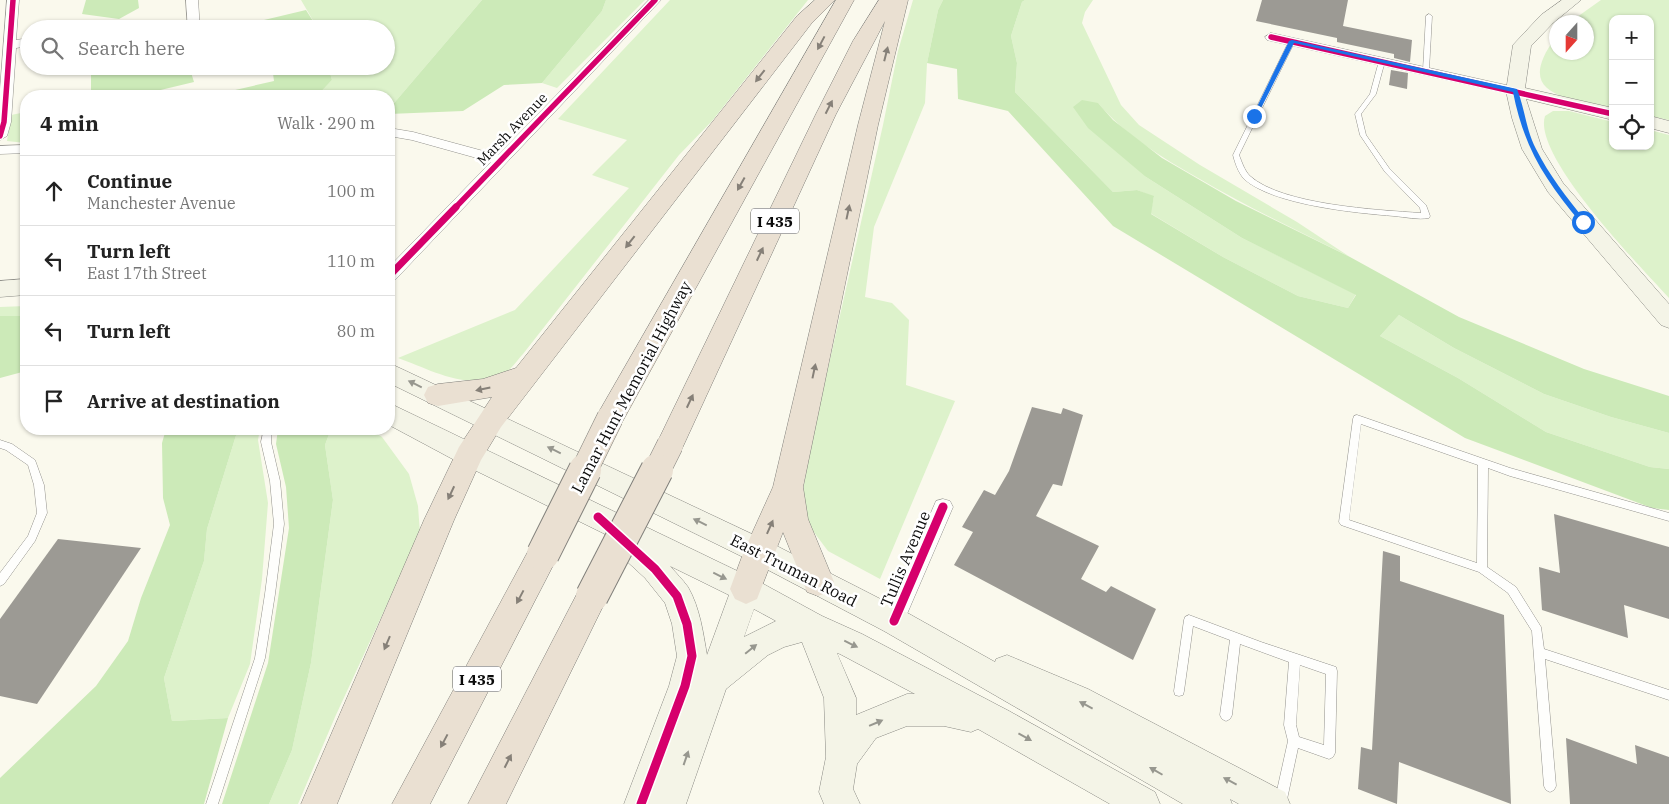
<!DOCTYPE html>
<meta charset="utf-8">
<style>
body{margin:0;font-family:"IBM Plex Serif",serif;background:#f2f2f2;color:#222}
.controls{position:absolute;right:15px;top:15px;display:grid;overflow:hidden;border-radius:10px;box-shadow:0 1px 4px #0004}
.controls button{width:45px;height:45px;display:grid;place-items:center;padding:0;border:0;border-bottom:1px solid #e0e0e0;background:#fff;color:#222;font:25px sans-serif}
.compass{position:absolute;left:1549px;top:15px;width:45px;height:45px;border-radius:50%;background:#fff;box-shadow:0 1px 4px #0004;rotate:201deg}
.stop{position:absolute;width:15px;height:15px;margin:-11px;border:4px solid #1a73e8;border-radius:50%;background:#fff}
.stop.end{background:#1a73e8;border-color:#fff;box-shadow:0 1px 5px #0008}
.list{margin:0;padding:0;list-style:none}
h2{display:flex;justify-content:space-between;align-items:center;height:65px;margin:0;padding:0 20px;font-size:21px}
h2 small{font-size:16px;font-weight:400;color:#767676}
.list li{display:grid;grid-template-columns:32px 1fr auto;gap:15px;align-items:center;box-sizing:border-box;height:70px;padding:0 20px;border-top:1px solid #e0e0e0}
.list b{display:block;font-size:19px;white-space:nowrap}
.list p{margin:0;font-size:16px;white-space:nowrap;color:#767676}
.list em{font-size:16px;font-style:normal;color:#767676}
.icon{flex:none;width:28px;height:28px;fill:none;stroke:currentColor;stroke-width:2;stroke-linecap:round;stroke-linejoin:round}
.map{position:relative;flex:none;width:1669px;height:804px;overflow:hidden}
.search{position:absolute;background:#fff;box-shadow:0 1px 4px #0004;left:20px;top:20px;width:375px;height:55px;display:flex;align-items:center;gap:12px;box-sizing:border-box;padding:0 18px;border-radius:28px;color:#767676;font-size:19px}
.panel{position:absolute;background:#fff;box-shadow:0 1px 4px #0004;left:20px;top:90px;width:375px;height:345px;border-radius:20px}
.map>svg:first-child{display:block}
.green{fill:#ddf2cb}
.forest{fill:#cceab8}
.building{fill:#9c9a94}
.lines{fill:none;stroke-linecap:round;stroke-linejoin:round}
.lane-casing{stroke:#93928d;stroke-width:1}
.street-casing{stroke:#93928d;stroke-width:1}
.secondary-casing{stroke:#898983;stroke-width:1}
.highway-casing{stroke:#807f7a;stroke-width:1}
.lane{fill:#fefefc;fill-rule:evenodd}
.street{fill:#fefefc;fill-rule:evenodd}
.secondary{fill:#f4f4e7;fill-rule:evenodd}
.highway{fill:#eae0d2;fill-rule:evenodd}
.highway-bridge-far1-casing{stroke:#807f7a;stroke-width:27;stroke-linecap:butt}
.highway-bridge-casing{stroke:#807f7a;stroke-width:34;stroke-linecap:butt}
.highway-bridge-far1{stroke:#eae0d2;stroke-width:26}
.highway-bridge{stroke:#eae0d2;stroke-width:32}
.cycleway-far2-casing{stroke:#fff;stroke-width:8}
.cycleway-far1-casing{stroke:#fff;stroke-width:10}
.cycleway-casing{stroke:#fff;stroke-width:12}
.cycleway-far2{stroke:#d6006c;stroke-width:5.5}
.cycleway-far1{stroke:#d6006c;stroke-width:7}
.cycleway{stroke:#d6006c;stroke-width:9}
.oneway{fill:#868078}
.oneway2{fill:#97978f}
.route{fill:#1a73e8}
.labels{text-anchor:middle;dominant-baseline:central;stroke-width:5;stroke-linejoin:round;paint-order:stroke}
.far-street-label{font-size:14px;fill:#0b0b0b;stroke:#fff}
.shield{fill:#fff;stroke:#545454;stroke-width:1}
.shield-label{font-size:15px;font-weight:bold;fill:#0b0b0b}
.street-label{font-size:16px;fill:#0b0b0b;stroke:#fff}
</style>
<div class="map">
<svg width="1669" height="804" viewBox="0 0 1669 804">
<rect width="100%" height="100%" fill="#faf9ed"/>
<!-- green -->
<g class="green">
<path d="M301 0H482L389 109V96H317L332 80 328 66H386V29H318Z"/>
<path d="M606 0H645L557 88 542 83 602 11Z"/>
<path d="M670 0H808L712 121 679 155 523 354C518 359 512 369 505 373 470 393 432 370 398 358L515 310 629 188 592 175 627 140 558 119Z"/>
<path d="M913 0H943L938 10 927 63 925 103 874 227 865 297 892 303 909 320 906 385 955 401 880 579 828 551 807 523 802 497 810 448 883 125 898 51Z"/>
<path d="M1025 0H1093L1085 12 1082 23 1121 105 1139 125 1200 165 1297 222 1350 257C1299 231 1247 207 1198 178 1161 157 1125 135 1098 103L1146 177 1242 238 1356 294 1348 308 1298 296 1223 257 1150 213 1154 197 1137 190 1113 192 1015 92 1017 63 1011 36 1022 2Z"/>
<path d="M1601 0H1669V120L1650 116V19H1613V108C1567 98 1512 96 1556 37V52H1586V22H1570Z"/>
<path d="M1553 111H1569L1613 122V146H1650V130L1669 135V298C1641 267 1532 156 1545 116Z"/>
<path d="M26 112V143L7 141 11 115Z"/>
<path d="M26 306V316H0V307Z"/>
<path d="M1399 315 1454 348 1544 394 1611 417 1669 433V469L1650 467 1546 432 1458 378 1380 336Z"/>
<path d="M238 429H260L258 440 268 503 262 579 250 664 228 718 172 721 164 678 204 561 207 529Z"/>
<path d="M331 429H370L382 437 409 474 418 506 420 533 335 717 298 804H269L292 750 311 663 333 500 325 445Z"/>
</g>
<!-- forest -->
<g class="forest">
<path d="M86 0H138L139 8 119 19 82 14Z"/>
<path d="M482 0H606L602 11 542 83 504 85 463 111 389 114V109Z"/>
<path d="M943 0H1025L1022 2 1011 36 1017 63 1015 92 1113 192 1137 190 1154 196 1151 214 1223 257 1298 296 1348 308 1356 295 1242 238 1146 177 1088 128 1073 107 1082 100 1098 103 1113 120 1162 158 1236 201 1350 257 1459 317 1584 369 1669 396V433L1611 417 1544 394 1454 348 1399 315 1380 336 1458 378 1546 432 1650 467 1669 469V510L1652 508 1465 438 1113 226 1008 111 958 99 957 69 927 63 938 10Z"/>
<path d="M306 10 318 29H265L264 20Z"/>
<path d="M91 66H141L150 69 173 71 189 66 194 82 148 93V96H91Z"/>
<path d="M272 66H328L332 80 317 96H209L274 81Z"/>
<path d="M0 316H26V371L0 378Z"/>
<path d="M166 429H238L207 529 204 561 164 678 172 721 228 718 204 804H0V778L96 686 128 641 141 598 170 525 163 498 162 443Z"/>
<path d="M278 429H331L325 445 333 500 311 663 292 750 269 804H222L268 663 289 528 286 487 276 444Z"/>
</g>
<!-- building -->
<g class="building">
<path d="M1262 0H1348L1343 26 1412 40 1410 62 1394 58V54L1337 42V38L1256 21Z"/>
<path d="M1391 70 1408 73 1407 89 1389 85Z"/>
<path d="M1032 407 1061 414 1063 408 1083 415 1062 486 1053 484 1036 516 1099 546 1081 579 1106 592 1111 586 1156 609 1133 660 954 565 973 532 962 527 984 490 995 495 1009 471Z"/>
<path d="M1554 514 1669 547V619L1624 605 1628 638 1542 610 1539 567 1560 573Z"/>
<path d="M58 539 141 548 37 704 0 696V619Z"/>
<path d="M1383 551 1400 556V581L1504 615 1511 804 1399 762 1397 804 1358 789 1361 747 1372 750Z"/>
<path d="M1566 738 1637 764 1635 745 1669 757V804H1570Z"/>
</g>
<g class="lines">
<defs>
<g id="lane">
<path d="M1429 14 1432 16 1429 70 1426 72 1423 70 1426 16Z"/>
<path d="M1292 39 1295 41 1239 155C1242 162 1244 170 1250 176 1282 205 1378 210 1421 213L1420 208 1385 172 1360 135 1355 114 1370 94 1379 61 1384 60 1385 61 1376 94 1361 114 1366 135 1389 168 1426 205 1430 216 1429 218C1418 220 1405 217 1394 216 1356 213 1273 205 1244 179 1238 172 1235 163 1233 155L1289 41Z"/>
<path d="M1357 415 1510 468 1669 513V521L1510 476 1488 468 1487 567 1516 587 1541 627 1544 649 1669 690V700L1545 659 1556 786 1554 790 1550 792 1546 790 1544 786 1532 631 1508 593 1479 572 1341 525 1339 522 1353 419 1354 416ZM1361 424 1478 465 1477 563 1349 520Z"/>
<path d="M264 429H272L271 442 280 481 284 524 275 594 265 658 218 804H206L255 658 265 594 274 524 270 481 261 442Z"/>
<path d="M0 440 12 444 35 460 44 485 47 513 35 541 4 584 0 586V573L28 536 37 513 34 485 28 465 6 450 0 448Z"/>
<path d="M1189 615 1261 642 1336 667 1337 671 1335 753 1333 757 1329 759 1298 748 1286 804H1274L1288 741 1284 725 1289 662 1240 644 1232 715 1230 719 1226 721 1222 719 1220 715 1230 640 1193 626 1184 691 1183 695 1179 696 1175 695 1174 691 1184 620 1185 617ZM1300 665 1326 674 1324 745 1299 737 1296 725Z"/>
</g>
<g id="street">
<path d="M7 0H19L16 40 29 38V46L16 48 11 122 7 136 0 140V89Z"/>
<path d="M186 0H198L200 29H188Z"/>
<path d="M649 0H661L395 280 389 281V267L491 162 412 140 389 136V128L413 132 498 155Z"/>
<path d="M1271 33 1515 87 1521 91 1515 95 1267 40 1265 37Z"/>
<path d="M26 145V153L0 154V146Z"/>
<path d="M943 499 950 501 953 507 904 621 901 628 894 631 887 628 884 621 936 501Z"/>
</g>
<g id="secondary">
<path d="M1562 0H1581L1553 23 1531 46 1525 88 1613 108V120L1526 99 1542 149 1563 183 1669 304V328L1661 325 1548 192 1522 149 1512 118 1506 91 1513 45 1541 15Z"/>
<path d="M1650 116 1669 121V133L1650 128Z"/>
<path d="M26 279V295L0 297V281Z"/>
<path d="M389 363 769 542 904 611 995 662 996 659 1007 655 1088 689 1285 792 1290 804H1239L1230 799 1232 804H1183L884 631 749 560 389 383Z"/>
<path d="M389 403 756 580 822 616 862 634 1009 711 1155 792 1160 804H1110L978 729 971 732 944 726H907L876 738 857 764 853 789 860 804H824L819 792 826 757 824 698 802 642 784 647 768 655 726 689 686 804H624L669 686 677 656 672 624 665 603 645 578 608 544 605 534 460 463 389 425ZM670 566 729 595 707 655C703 632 700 608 688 587 683 580 676 573 670 566ZM754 609 776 621 744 637ZM837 653 840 654 915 694H907L856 715V698Z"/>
</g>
<g id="highway">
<path d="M815 0H835L811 24 501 427 481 460 454 520 337 804H301L424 520 459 447 492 397 438 406 428 403 424 395 428 387 438 384 483 379 516 368 797 16Z"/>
<path d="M836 0H854L620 426 610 429 600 426 596 418 600 410Z"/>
<path d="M879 0H908L878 125 803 487 808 519 834 582 829 592 818 596 807 592 783 532 757 599 746 604 735 599 730 589 744 551 773 487 858 125 885 21 836 114 680 453 670 457 660 453 656 445 816 114 853 41Z"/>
<path d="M543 540 554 544 559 554 430 804H392L532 544Z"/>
<path d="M592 581 603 586 608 596 506 804H468L581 586Z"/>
</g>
</defs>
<!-- lane casing -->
<use href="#lane" class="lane-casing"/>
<!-- street casing -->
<use href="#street" class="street-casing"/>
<!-- secondary casing -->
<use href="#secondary" class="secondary-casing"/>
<!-- highway casing -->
<use href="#highway" class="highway-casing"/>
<!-- lane -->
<use href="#lane" class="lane"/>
<!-- street -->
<use href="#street" class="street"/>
<!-- secondary -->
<use href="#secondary" class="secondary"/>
<!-- highway -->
<use href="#highway" class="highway"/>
<defs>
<g id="highway-bridge-far1">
<path d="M584 471 610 418"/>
<path d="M657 471 670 445"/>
</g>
<g id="highway-bridge">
<path d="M543 554 585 470"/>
<path d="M592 596 657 470"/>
</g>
</defs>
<!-- highway-bridge-far1 casing -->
<use href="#highway-bridge-far1" class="highway-bridge-far1-casing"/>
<!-- highway-bridge casing -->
<use href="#highway-bridge" class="highway-bridge-casing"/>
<!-- highway-bridge-far1 -->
<use href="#highway-bridge-far1" class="highway-bridge-far1"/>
<!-- highway-bridge -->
<use href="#highway-bridge" class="highway-bridge"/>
<defs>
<g id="cycleway-far2">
<path d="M1271 37 1613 114"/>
<path d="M0 136 4 122 13 0"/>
<path d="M455 208 655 0"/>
</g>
<path id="cycleway-far1" d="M389 276 456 207"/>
<g id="cycleway">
<path d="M598 517 655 569 677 596 687 624 692 656 685 686 641 804"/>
<path d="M894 621 943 507"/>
</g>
</defs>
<!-- cycleway-far2 casing -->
<use href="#cycleway-far2" class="cycleway-far2-casing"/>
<!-- cycleway-far1 casing -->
<use href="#cycleway-far1" class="cycleway-far1-casing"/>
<!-- cycleway casing -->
<use href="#cycleway" class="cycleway-casing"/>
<!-- cycleway-far2 -->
<use href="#cycleway-far2" class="cycleway-far2"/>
<!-- cycleway-far1 -->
<use href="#cycleway-far1" class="cycleway-far1"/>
<!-- cycleway -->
<use href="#cycleway" class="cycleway"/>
</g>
<!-- one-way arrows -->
<defs><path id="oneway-solid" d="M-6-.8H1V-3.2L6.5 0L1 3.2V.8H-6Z" transform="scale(1.25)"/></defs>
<g class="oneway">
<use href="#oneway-solid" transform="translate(821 43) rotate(118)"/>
<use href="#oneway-solid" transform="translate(886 54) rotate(-76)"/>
<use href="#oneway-solid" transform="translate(760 76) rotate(128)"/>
<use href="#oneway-solid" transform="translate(829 107) rotate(-63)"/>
<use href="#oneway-solid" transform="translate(741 184) rotate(119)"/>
<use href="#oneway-solid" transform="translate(848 212) rotate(-78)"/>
<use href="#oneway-solid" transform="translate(630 242) rotate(128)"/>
<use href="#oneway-solid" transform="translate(760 254) rotate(-65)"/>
<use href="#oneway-solid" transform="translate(814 371) rotate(-78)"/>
<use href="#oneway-solid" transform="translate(483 389) rotate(168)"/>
<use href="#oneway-solid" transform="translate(690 401) rotate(-65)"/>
<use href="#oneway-solid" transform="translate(451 493) rotate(115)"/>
<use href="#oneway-solid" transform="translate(770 527) rotate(-66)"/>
<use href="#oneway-solid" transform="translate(520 597) rotate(118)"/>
<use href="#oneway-solid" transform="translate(387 643) rotate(113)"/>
<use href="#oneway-solid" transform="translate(444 741) rotate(118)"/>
<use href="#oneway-solid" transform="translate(508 761) rotate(-63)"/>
</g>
<g class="oneway2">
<use href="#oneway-solid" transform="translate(415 384) rotate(-154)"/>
<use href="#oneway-solid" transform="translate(554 450) rotate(-154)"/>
<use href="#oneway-solid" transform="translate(700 522) rotate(-154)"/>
<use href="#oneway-solid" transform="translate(720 576) rotate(26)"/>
<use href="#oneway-solid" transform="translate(851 644) rotate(26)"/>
<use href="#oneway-solid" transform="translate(751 649) rotate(-39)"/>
<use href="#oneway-solid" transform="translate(1086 705) rotate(-152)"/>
<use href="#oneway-solid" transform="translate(876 723) rotate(-23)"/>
<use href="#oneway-solid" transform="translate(1025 737) rotate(29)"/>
<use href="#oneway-solid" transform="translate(686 758) rotate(-71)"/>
<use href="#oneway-solid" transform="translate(1156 771) rotate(-150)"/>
<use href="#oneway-solid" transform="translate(1230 781) rotate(-152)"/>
</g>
<!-- route -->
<path class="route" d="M1292 40 1517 89C1525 109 1526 130 1536 149 1549 175 1567 198 1585 220V223H1581C1545 180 1524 148 1513 92L1294 43 1257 116 1252 117 1289 41Z"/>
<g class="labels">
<!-- far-street labels -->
<g class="far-street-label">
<text transform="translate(512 129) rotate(-46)">Marsh Avenue</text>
</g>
<!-- shield labels -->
<g class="shield">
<rect x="751" y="208.5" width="48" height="25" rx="4"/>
<rect x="453" y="666.5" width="48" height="25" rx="4"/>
</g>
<g class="shield-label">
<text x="775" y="221">I 435</text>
<text x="477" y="679">I 435</text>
</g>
<!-- street labels -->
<g class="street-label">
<text transform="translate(631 387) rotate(-62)">Lamar Hunt Memorial Highway</text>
<text transform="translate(905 559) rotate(-67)">Tullis Avenue</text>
<text transform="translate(794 570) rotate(27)">East Truman Road</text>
</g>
</g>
</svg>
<div class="controls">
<button>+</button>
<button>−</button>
<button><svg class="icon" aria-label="locate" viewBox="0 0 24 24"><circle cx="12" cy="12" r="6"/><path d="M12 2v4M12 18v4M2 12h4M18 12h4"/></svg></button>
</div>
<svg class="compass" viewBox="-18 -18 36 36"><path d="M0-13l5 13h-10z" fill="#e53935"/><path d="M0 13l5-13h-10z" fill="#767676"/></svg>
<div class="stop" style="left:1583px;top:222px"></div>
<div class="stop end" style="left:1254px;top:116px"></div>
<div class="search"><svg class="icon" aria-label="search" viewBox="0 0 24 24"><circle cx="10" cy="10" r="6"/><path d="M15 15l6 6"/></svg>Search here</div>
<section class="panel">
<h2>4 min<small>Walk · 290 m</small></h2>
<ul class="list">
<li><svg class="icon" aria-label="ahead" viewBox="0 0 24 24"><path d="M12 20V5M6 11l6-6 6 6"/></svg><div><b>Continue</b><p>Manchester Avenue</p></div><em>100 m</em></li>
<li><svg class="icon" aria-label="left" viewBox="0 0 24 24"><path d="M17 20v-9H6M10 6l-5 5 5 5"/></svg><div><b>Turn left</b><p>East 17th Street</p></div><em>110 m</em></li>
<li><svg class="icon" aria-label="left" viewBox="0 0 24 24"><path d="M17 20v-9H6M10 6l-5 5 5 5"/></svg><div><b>Turn left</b></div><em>80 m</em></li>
<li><svg class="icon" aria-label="arrive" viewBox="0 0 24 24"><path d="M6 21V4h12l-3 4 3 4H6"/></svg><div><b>Arrive at destination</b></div></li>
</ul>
</section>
</div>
